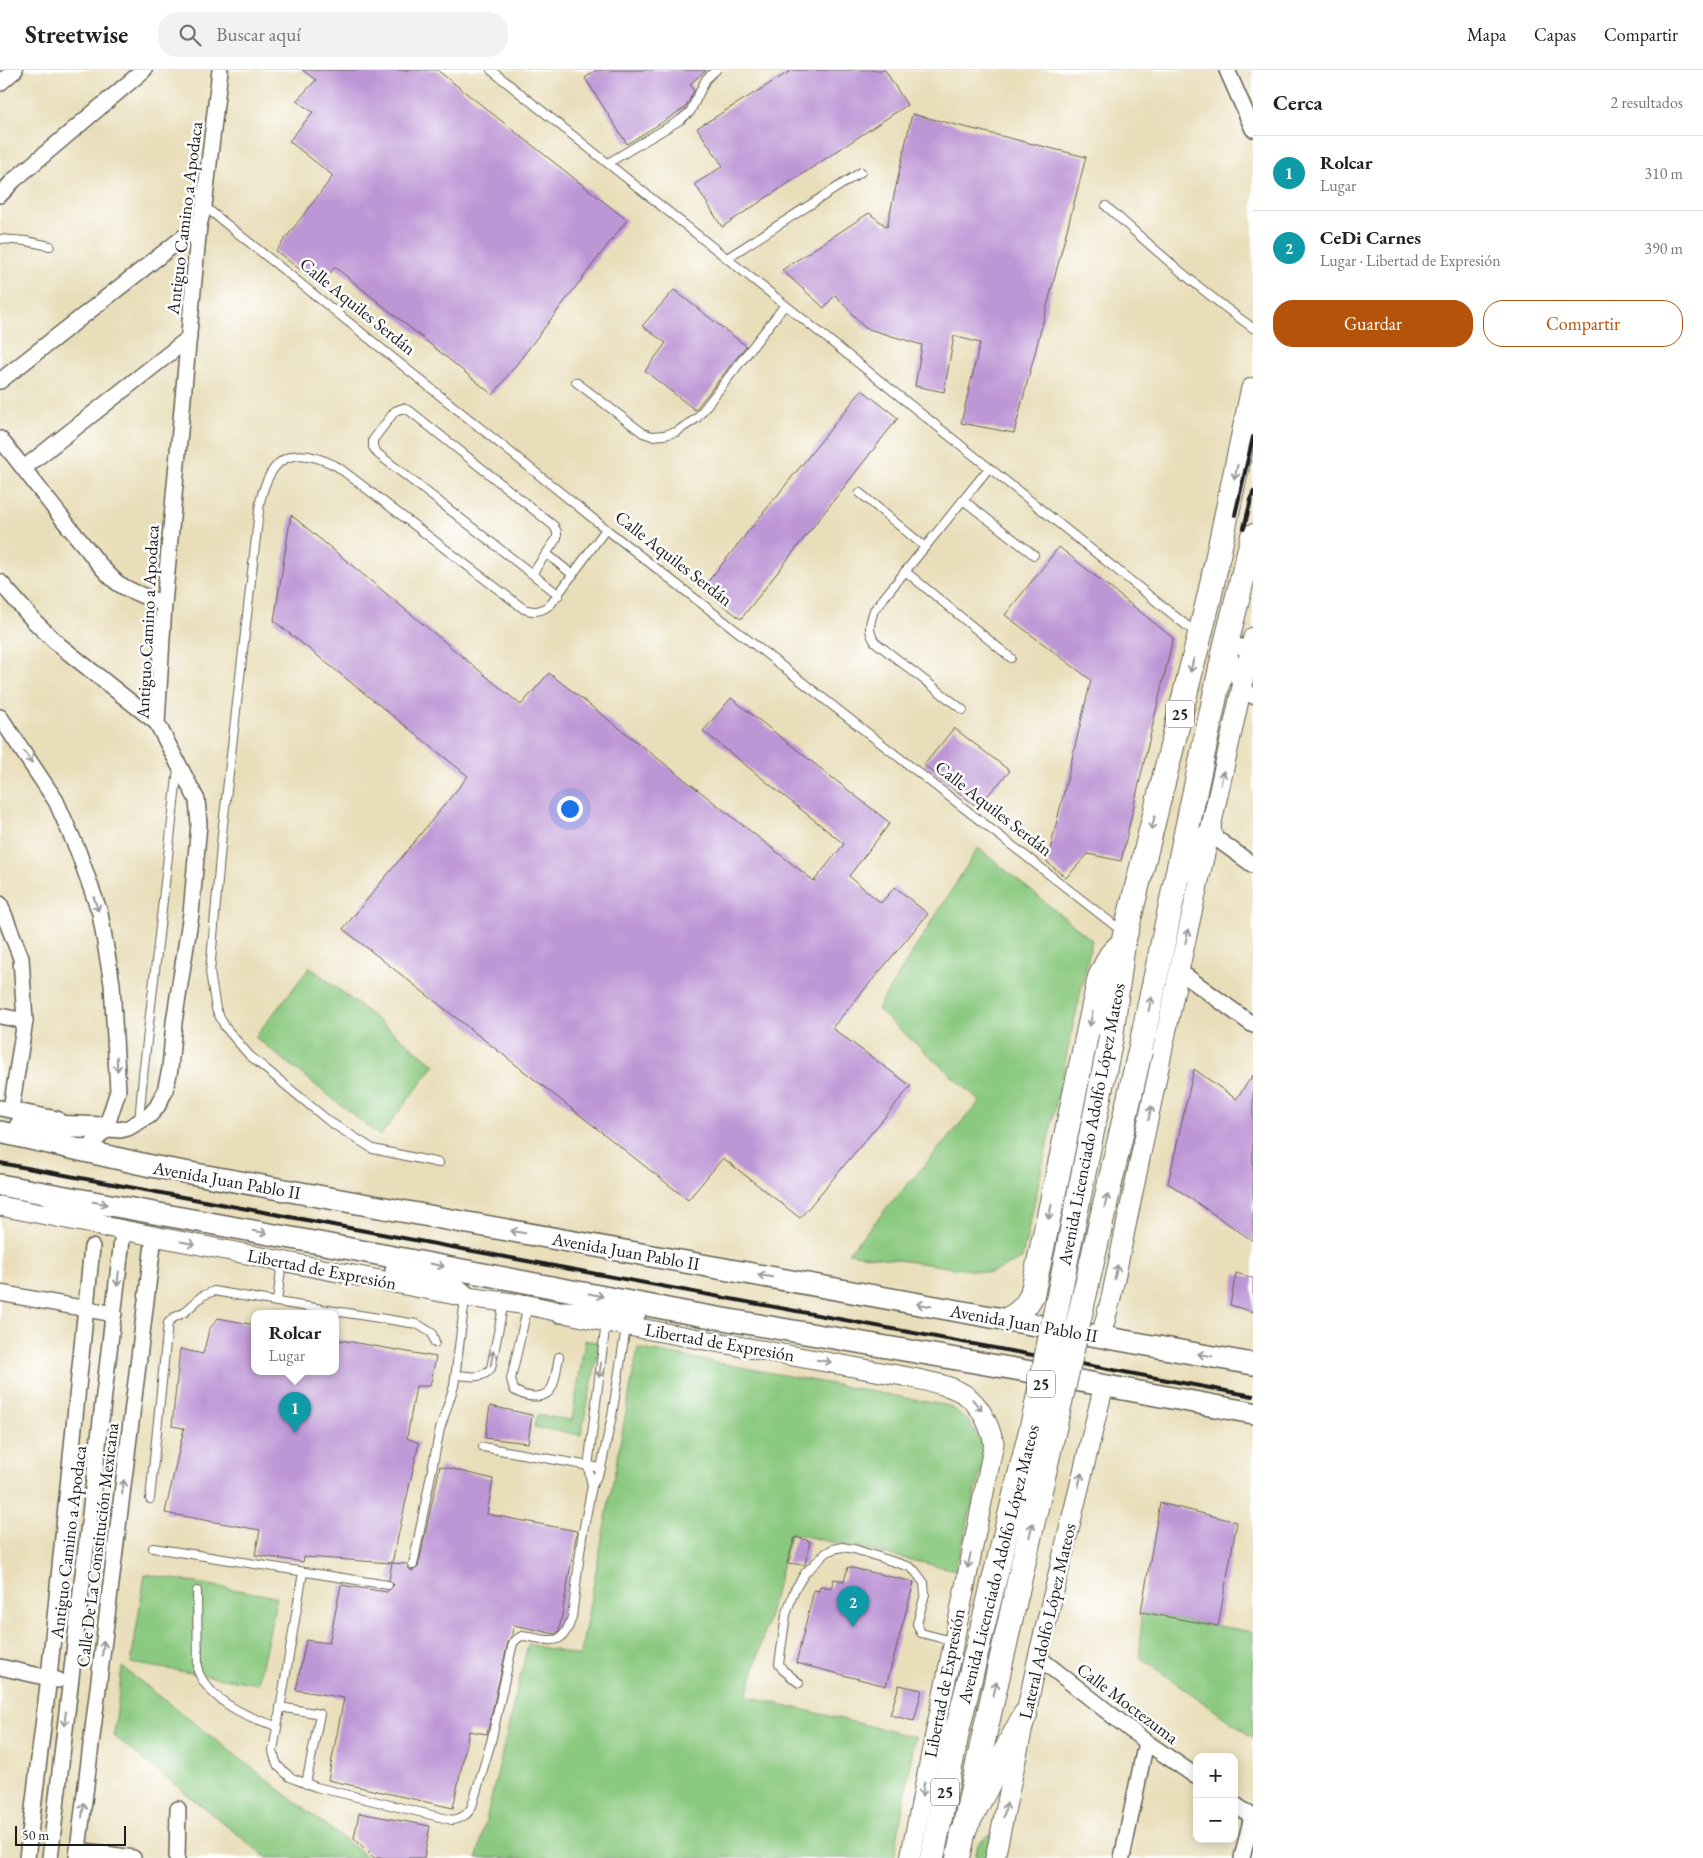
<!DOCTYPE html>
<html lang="es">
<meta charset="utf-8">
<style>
body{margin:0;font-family:"EB Garamond",serif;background:#f2f2f2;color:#222}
.controls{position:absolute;right:15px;bottom:15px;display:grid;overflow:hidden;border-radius:10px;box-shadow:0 2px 12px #0003}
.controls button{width:45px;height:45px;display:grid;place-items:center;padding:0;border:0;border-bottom:1px solid #e0e0e0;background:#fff;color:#222;font:25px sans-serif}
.scale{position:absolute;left:15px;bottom:12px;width:111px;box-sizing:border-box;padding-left:5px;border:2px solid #1c1c1c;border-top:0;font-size:14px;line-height:18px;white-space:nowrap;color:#1c1c1c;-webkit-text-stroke:4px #fff;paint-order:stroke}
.you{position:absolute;left:569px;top:738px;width:18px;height:18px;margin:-12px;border:4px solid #fff;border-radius:50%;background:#1a73e8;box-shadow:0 0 0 8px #1a73e833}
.badge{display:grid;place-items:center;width:32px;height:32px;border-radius:50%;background:#b45309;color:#fff;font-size:16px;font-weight:700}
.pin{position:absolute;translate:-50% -41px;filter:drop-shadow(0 1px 2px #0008)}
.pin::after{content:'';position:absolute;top:26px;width:18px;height:15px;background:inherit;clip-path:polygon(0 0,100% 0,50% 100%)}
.popup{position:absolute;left:251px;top:1240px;width:88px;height:65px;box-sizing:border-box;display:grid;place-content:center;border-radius:10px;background:#fff;filter:drop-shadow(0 1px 4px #0005);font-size:16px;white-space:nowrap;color:#767676}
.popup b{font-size:19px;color:#222}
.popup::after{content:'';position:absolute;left:50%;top:100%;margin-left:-10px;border:10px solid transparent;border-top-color:#fff}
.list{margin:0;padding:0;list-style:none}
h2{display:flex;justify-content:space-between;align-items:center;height:65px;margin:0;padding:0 20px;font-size:21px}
h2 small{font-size:16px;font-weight:400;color:#767676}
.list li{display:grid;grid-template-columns:32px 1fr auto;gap:15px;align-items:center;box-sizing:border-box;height:75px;padding:0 20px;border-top:1px solid #e0e0e0}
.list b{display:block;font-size:19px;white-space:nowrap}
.list p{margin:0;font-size:16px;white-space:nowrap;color:#767676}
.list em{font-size:16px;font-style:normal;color:#767676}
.actions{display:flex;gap:10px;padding:15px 20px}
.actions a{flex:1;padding:11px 0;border:1px solid #b45309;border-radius:20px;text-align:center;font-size:18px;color:#b45309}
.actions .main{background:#b45309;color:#fff}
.icon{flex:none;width:28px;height:28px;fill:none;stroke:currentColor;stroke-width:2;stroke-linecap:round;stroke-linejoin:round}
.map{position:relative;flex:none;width:1253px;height:1788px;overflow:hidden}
header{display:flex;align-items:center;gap:30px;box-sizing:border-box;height:70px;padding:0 25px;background:#fff;border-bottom:1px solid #e0e0e0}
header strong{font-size:24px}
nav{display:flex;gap:28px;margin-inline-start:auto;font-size:18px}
.search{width:350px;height:45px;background:#f2f2f2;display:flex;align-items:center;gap:12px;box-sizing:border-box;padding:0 18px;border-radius:20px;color:#767676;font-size:19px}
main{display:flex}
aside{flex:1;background:#fff}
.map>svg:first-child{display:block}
.green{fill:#8bc980;stroke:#54724e}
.building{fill:#bd96d5}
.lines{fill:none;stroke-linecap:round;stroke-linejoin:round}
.service-casing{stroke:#646053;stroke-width:10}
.minor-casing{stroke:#646053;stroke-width:18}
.tertiary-casing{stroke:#646053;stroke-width:21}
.secondary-casing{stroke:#646053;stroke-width:24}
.primary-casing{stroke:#646053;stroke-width:26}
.service{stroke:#fff;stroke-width:8}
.minor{stroke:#fff;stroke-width:15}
.tertiary{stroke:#fff;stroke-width:19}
.secondary{stroke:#fff;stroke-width:21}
.primary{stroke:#fff;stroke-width:24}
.rail{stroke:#1c1c1c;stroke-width:4}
.primary-bridge-casing{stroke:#646053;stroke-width:26;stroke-linecap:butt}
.primary-bridge{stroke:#fff;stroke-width:24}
.oneway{stroke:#999}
.labels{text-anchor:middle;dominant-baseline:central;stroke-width:5;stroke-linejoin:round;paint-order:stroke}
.shield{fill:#fff;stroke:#606060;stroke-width:1}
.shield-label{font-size:16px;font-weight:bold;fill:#1c1c1c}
.street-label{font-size:18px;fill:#1c1c1c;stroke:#fff}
</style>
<header>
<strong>Streetwise</strong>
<div class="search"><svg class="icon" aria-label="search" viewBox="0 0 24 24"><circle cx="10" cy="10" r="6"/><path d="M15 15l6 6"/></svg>Buscar aquí</div>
<nav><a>Mapa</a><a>Capas</a><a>Compartir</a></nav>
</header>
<main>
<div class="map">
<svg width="1253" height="1788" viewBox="0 0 1253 1788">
<rect width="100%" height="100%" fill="#fff"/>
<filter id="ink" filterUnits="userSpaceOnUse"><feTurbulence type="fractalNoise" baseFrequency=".02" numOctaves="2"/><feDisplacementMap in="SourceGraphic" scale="10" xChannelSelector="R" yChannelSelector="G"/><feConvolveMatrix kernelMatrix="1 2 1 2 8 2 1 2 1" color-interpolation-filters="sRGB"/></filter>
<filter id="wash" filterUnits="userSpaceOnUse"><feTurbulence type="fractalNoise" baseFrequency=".0096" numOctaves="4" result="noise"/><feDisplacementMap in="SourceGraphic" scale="20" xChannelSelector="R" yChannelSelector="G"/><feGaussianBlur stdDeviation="1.12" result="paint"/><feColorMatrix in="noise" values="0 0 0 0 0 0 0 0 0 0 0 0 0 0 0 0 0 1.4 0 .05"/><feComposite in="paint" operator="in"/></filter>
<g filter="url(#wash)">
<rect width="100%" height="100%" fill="#e9deba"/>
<!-- green -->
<g class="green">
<path d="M978 778 1092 870 1022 1189 991 1203 848 1183 980 1031 877 939Z"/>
<path d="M310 897 435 995 380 1066 255 967Z"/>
<path d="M585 1270 600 1273 581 1365 534 1357 537 1345 572 1350Z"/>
<path d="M638 1278 949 1336 969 1351 986 1383 955 1500 791 1463 747 1626 915 1667 894 1788H477L528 1574 580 1586Z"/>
<path d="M145 1504 277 1527 258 1614 131 1593Z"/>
<path d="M1141 1542 1253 1562V1668L1140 1587Z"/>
<path d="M122 1597 368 1788H267L114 1666Z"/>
<path d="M998 1758 992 1788H975L978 1774Z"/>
</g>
<g id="blocks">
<!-- building -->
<g class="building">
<path d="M302 0H437L627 150 493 325 335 197 320 215 276 181 333 106 289 71 313 42 296 31 316 10Z"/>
<path d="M596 0H706L690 14 694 21 685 38 627 74 585 8Z"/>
<path d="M792 0H885L907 35 722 157 695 114 723 96 697 58Z"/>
<path d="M912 44 1086 87 1014 363 961 353 980 273 954 266 944 322 915 316 922 275 865 258 835 225 824 238 782 200 869 143 887 157Z"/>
<path d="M674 220 746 276 695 340 645 301 666 273 642 256Z"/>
<path d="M862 320 898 348 741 549 702 519Z"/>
<path d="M291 445 521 635 549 603 814 811 844 774 703 661 731 628 890 753 849 806 881 833 895 817 928 844 832 958 911 1016 800 1148 723 1088 688 1130 343 859 468 706 274 551Z"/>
<path d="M1059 477 1173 568 1121 791 1088 784 1066 808 1047 792 1091 610 1005 545Z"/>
<path d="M954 658 1010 701 977 737 924 695Z"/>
<path d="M1194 999 1236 1029 1253 1005V1171L1168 1113Z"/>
<path d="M1236 1203 1253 1208V1242L1230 1235Z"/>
<path d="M218 1248 255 1255V1302H335V1269L436 1287 430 1316H416L407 1368 419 1373 392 1493 407 1494 409 1499 412 1501 418 1497 440 1396 493 1409 487 1444 577 1461 559 1561 555 1564 514 1555 511 1567 508 1572 487 1664 469 1661 453 1738 328 1710 344 1628 296 1620 306 1570 329 1573 341 1515 387 1522 394 1515 389 1510 392 1493 304 1487 303 1492 255 1485 260 1460 165 1443 184 1358 172 1356 180 1279 203 1284 209 1260Z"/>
<path d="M490 1336 532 1345 528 1373 485 1368Z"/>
<path d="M1160 1433 1237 1452 1218 1556 1141 1542Z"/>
<path d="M795 1467 810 1471 805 1495 787 1493Z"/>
<path d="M848 1497 914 1512 886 1616 796 1593 814 1520 819 1521 820 1516 831 1518 834 1509 844 1511Z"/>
<path d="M899 1615 922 1620 914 1651 890 1645Z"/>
<path d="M359 1743 430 1756 424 1788H374L354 1768Z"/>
</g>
</g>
</g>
<g filter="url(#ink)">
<use href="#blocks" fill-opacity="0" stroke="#646053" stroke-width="1"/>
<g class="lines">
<defs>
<g id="service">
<path d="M491 0 1196 563"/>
<path d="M608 93 680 50 690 42 706 9 716 0"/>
<path d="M204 136 606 459 1123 862"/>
<path d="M1106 136C1154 179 1201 221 1253 258"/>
<path d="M0 169 26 171 50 176"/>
<path d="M727 188 861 102"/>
<path d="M576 312 643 363 652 366 664 365 676 362 697 348 785 235"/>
<path d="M860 423 925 477"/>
<path d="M963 430 1034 485"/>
<path d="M547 484 573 505"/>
<path d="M905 501 1011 588"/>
<path d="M532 504 557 468V462L554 456 410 341 403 338 395 341 373 370V377L378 384 559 525"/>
<path d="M963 640 875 572C867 560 870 553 874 540L989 398"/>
<path d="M139 1052 143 1006 178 698"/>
<path d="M439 1093 373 1079 330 1052 249 985 225 957 216 939 210 902 222 764 260 432C271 384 295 374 338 397L524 539C535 543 542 541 551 534L606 459"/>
<path d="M282 1191 277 1232 417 1254 432 1263 435 1273"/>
<path d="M528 1235 511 1309 514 1320C526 1328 547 1331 553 1315 556 1306 557 1296 559 1287"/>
<path d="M456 1305C468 1306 483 1310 491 1298L504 1232"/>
<path d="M483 1377 601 1398"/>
<path d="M592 1416 588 1397 606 1252"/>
<path d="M150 1429 168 1253 173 1248 185 1242 202 1226 214 1221 277 1232"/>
<path d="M153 1478 388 1515"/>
<path d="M413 1495 440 1359 454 1316 465 1229"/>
<path d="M303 1502 273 1681 275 1689 278 1696 290 1707 297 1710 316 1717 452 1750C462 1748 468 1745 472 1736L491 1672 513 1573 518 1568 522 1566C550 1569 562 1580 572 1547L582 1467 592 1416 601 1398 612 1346 626 1257"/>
<path d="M197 1521 198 1601C210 1631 248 1648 277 1656"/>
<path d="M799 1613 783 1600 779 1594 786 1545 794 1521 805 1503 826 1483 833 1479 842 1477 854 1479 910 1497 915 1501 924 1513 925 1524 917 1554 921 1563 952 1571"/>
<path d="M280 1637 320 1644 306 1714"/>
</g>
<g id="minor">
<path d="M1227 0 1253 59"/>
<path d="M0 13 15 0"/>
<path d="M0 125 14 110 144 0"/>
<path d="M0 311 199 155"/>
<path d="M0 369C30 405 57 444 88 480 97 492 107 505 119 514 133 523 149 528 164 534"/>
<path d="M24 398 189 268"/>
<path d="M0 512 34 551 59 575 157 653"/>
<path d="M1253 579 1226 574 1241 617 1253 626"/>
<path d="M0 647 56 731 78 781 100 843 112 914 118 1021 106 1058 87 1081"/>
<path d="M1210 764 1253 795"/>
<path d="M0 834 21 888 25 951 11 1039"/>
<path d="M1179 901 1253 955"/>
<path d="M0 946 25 951"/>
<path d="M0 1038 57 1049"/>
<path d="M97 1057 120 1060 128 1058 149 1046 157 1037 165 1021 170 999 174 952 191 844 199 754 197 730 157 653 164 534 199 155 204 136 220 0"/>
<path d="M0 1223 114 1244"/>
<path d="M1038 1587 1146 1672 1197 1707"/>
<path d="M0 1597 58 1610"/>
<path d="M1234 1734 1253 1747"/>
<path d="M78 1780 133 1788"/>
<path d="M27 1788 49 1607 92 1177"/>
<path d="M50 1788 123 1161"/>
<path d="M77 1788 154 1166"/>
<path d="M177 1788 178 1739"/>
<path d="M1122 1788 1146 1672"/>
<path d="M1242 1788 1252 1746"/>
</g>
<g id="tertiary">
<path d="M0 1136 466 1227 528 1235 606 1252 903 1306C953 1317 979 1317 994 1373L910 1788"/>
<path d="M1101 1266 1111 1228 1179 901 1253 567"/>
<path d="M995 1788 1038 1587 1104 1315"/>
</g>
<g id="secondary">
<path d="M21 1055 106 1058"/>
<path d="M0 1062 151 1096 1253 1294"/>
<path d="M0 1115 319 1173 694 1244 1015 1299 1253 1343"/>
<path d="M54 1133 104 1156"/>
<path d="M396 1201 453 1216 466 1227"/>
<path d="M561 1242 635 1243"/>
</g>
<g id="primary">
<path d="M1182 802 1210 764"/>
<path d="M1111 967 1123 873 1209 528 1253 320"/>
<path d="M1140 981 1226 574 1253 466"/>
<path d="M1007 1250C1019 1244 1026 1237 1032 1225L1100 907 1111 885 1121 875"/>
<path d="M962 1763 1025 1645"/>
<path d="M932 1788 958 1657"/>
<path d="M958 1788 984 1666"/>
</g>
</defs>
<!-- service casing -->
<use href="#service" class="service-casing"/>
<!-- minor casing -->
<use href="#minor" class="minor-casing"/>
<!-- tertiary casing -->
<use href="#tertiary" class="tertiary-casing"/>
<!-- secondary casing -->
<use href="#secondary" class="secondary-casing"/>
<!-- primary casing -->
<use href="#primary" class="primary-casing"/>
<!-- service -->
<use href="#service" class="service"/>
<!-- minor -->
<use href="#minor" class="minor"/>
<!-- tertiary -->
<use href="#tertiary" class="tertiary"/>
<!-- secondary -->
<use href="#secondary" class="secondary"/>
<!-- primary -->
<use href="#primary" class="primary"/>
<!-- rail -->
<g class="rail">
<path d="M1235 445 1253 367"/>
<path d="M1244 458 1253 422"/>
<path d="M0 1093 1253 1326"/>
</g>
<defs>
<g id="primary-bridge">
<path d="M958 1657 1035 1344 1111 967"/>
<path d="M984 1666 1140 981"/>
</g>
</defs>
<!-- primary-bridge casing -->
<use href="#primary-bridge" class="primary-bridge-casing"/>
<!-- primary-bridge -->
<use href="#primary-bridge" class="primary-bridge"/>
</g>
<!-- one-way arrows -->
<defs><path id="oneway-shaft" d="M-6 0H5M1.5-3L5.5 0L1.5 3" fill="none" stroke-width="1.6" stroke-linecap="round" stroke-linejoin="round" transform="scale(1.25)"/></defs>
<g class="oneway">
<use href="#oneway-shaft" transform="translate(1236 402) rotate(102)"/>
<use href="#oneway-shaft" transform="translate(1192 595) rotate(104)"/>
<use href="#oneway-shaft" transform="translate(28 687) rotate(56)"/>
<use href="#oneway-shaft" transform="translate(1222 708) rotate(-78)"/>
<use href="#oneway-shaft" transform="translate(1153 753) rotate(104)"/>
<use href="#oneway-shaft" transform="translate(96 834) rotate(72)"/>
<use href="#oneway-shaft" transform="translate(1187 866) rotate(-77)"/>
<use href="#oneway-shaft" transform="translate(1150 934) rotate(-78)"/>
<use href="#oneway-shaft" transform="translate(1091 949) rotate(102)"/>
<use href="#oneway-shaft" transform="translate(117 994) rotate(88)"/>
<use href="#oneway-shaft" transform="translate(1150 1043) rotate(-78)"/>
<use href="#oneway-shaft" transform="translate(1106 1131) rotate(-77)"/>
<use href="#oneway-shaft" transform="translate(100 1133) rotate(10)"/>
<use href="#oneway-shaft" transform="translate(1050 1142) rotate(102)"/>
<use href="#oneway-shaft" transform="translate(260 1162) rotate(10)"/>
<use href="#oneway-shaft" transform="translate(518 1162) rotate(-170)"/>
<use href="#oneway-shaft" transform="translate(188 1173) rotate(11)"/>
<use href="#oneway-shaft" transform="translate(437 1195) rotate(11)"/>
<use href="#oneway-shaft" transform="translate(1116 1202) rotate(-78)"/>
<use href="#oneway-shaft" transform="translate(765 1206) rotate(-170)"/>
<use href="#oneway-shaft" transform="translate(118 1209) rotate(96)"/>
<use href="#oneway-shaft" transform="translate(596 1225) rotate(11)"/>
<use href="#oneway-shaft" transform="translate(924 1235) rotate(-170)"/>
<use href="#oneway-shaft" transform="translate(1205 1285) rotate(-170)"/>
<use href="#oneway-shaft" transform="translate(492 1288) rotate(-80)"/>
<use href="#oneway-shaft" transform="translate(824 1291) rotate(10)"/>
<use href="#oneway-shaft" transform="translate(600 1300) rotate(98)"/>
<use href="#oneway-shaft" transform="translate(977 1335) rotate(51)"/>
<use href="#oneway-shaft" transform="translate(1080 1410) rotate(-77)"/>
<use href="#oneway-shaft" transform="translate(123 1417) rotate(-83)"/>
<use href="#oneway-shaft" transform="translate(1031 1460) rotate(-77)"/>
<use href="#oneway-shaft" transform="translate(969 1491) rotate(102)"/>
<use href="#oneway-shaft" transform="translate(103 1578) rotate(-83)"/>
<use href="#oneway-shaft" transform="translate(995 1619) rotate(-77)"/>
<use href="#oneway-shaft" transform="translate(65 1649) rotate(96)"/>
<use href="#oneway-shaft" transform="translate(923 1719) rotate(101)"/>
<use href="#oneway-shaft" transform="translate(83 1740) rotate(-83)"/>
<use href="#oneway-shaft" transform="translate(1005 1740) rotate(-78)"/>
</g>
</g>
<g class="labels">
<!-- shield labels -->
<g class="shield">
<rect x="1166" y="630.5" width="28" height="27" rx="4"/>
<rect x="1027" y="1300.5" width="28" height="27" rx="4"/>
<rect x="931" y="1708.5" width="28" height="27" rx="4"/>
</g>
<g class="shield-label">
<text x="1180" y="644">25</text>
<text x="1041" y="1314">25</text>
<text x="945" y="1722">25</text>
</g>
<!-- street labels -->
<g class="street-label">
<text transform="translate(184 148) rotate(-83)">Antiguo Camino a Apodaca</text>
<text transform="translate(358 236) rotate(39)">Calle Aquiles Serdán</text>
<text transform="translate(674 488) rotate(38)">Calle Aquiles Serdán</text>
<text transform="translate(147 552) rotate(-87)">Antiguo Camino a Apodaca</text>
<text transform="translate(994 738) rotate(38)">Calle Aquiles Serdán</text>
<text transform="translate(1091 1054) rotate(-79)">Avenida Licenciado Adolfo López Mateos</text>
<text transform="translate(227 1110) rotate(10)">Avenida Juan Pablo II</text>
<text transform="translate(626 1181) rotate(10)">Avenida Juan Pablo II</text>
<text transform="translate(322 1199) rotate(11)">Libertad de Expresión</text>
<text transform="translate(1024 1253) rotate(10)">Avenida Juan Pablo II</text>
<text transform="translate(720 1272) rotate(10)">Libertad de Expresión</text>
<text transform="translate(68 1472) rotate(-83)">Antiguo Camino a Apodaca</text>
<text transform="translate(97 1475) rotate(-83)">Calle De La Constitución Mexicana</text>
<text transform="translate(998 1494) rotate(-76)">Avenida Licenciado Adolfo López Mateos</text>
<text transform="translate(1047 1551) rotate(-77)">Lateral Adolfo López Mateos</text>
<text transform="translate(944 1613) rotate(-79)">Libertad de Expresión</text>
<text transform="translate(1128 1633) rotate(37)">Calle Moctezuma</text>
</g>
</g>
</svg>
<div class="controls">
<button>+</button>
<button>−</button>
</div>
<div class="scale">50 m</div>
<div class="you"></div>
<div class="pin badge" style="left:295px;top:1363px;background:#0f9aa8">1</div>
<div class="popup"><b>Rolcar</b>Lugar</div>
<div class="pin badge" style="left:853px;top:1557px;background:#0f9aa8">2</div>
</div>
<aside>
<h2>Cerca<small>2 resultados</small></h2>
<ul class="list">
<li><span class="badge" style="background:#0f9aa8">1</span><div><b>Rolcar</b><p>Lugar</p></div><em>310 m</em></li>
<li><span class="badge" style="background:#0f9aa8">2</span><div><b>CeDi Carnes</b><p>Lugar · Libertad de Expresión</p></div><em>390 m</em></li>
</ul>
<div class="actions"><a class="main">Guardar</a><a>Compartir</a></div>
</aside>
</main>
